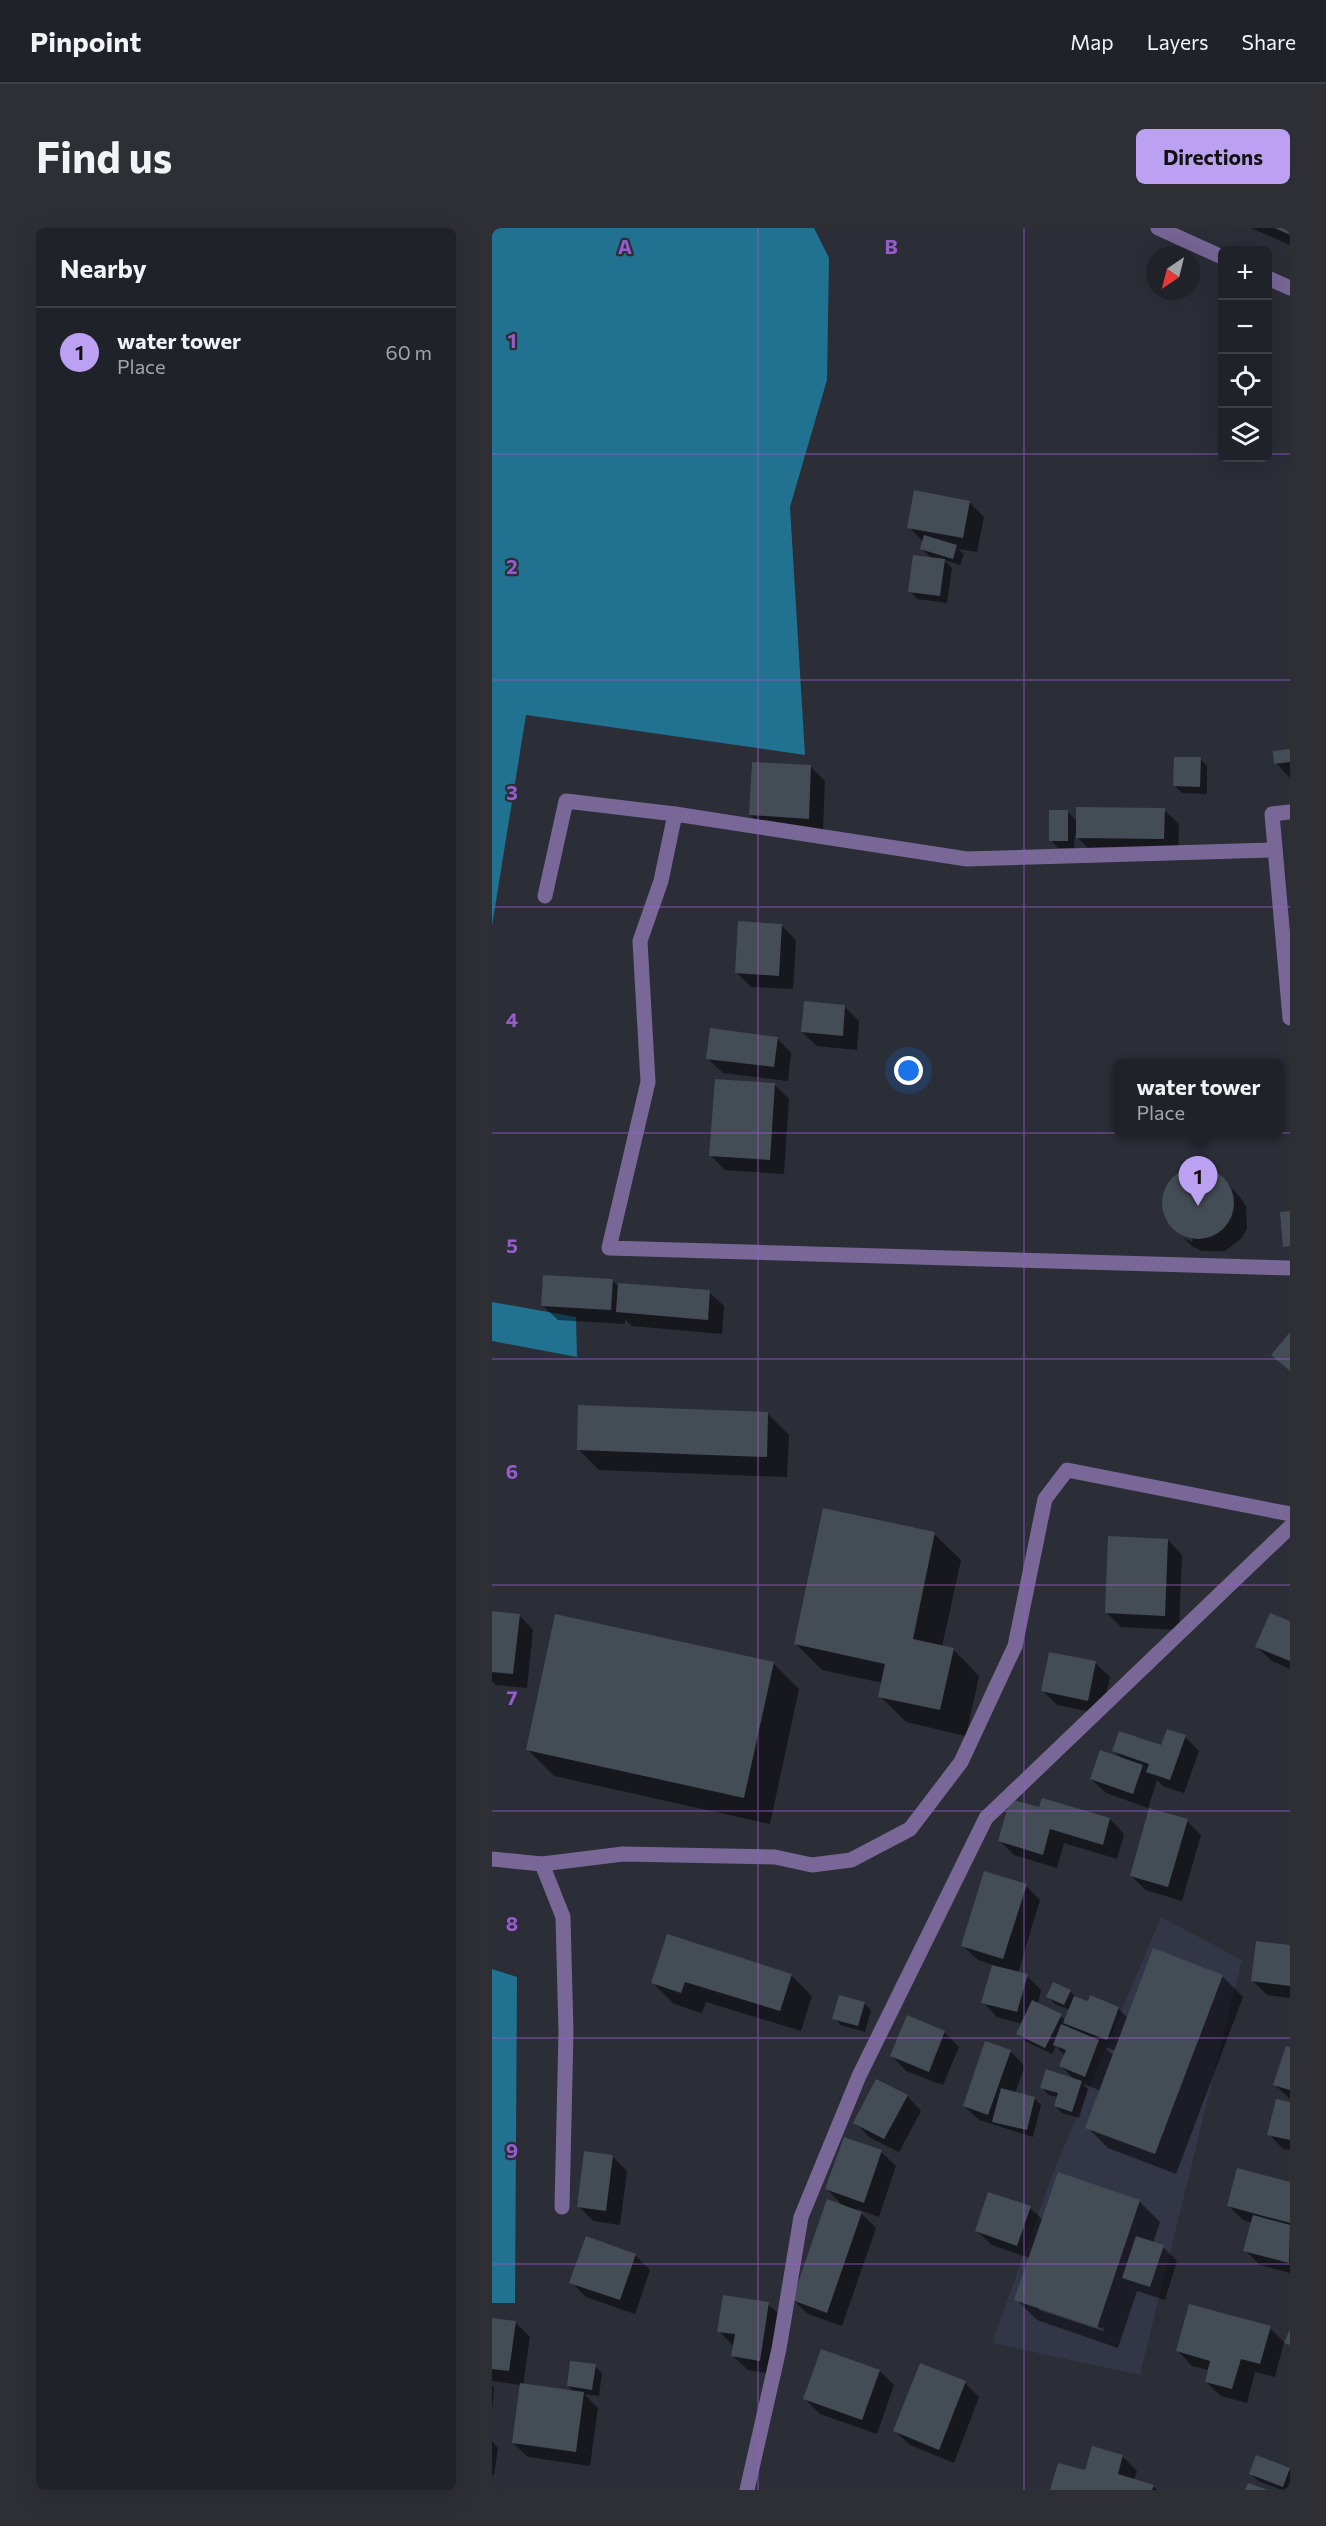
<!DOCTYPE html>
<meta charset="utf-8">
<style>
body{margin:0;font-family:Commissioner,sans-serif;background:#2d2f35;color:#f1f3f6}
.controls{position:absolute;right:18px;top:18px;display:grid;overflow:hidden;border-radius:9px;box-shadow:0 6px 24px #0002}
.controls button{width:54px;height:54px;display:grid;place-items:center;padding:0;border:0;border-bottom:2px solid #3d3f46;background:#202229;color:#f1f3f6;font:30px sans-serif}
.compass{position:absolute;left:654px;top:18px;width:54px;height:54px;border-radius:50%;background:#202229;box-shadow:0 6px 24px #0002;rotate:215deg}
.you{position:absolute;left:417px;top:843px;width:21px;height:21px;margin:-15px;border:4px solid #fff;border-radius:50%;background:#1a73e8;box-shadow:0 0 0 9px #1a73e833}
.badge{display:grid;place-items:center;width:39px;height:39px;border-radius:50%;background:#bca0f2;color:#111;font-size:20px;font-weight:700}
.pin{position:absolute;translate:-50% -50px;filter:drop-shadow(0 2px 3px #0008)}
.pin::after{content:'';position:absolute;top:32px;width:21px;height:18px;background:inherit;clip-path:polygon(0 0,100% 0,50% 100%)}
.popup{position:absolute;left:621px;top:831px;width:171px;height:78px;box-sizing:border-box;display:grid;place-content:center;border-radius:9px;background:#202229;filter:drop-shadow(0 2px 4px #0005);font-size:20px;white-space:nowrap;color:#a2a4a8}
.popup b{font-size:22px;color:#f1f3f6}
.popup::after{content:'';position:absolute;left:50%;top:100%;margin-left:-12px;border:12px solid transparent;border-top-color:#202229}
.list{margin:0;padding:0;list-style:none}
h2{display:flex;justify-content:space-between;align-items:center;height:78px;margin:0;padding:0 24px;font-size:26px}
h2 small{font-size:20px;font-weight:400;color:#a2a4a8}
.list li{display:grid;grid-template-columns:39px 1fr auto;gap:18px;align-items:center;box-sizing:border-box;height:90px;padding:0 24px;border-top:2px solid #3d3f46}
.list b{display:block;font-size:22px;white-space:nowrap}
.list p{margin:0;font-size:20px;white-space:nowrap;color:#a2a4a8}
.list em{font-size:20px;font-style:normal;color:#a2a4a8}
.icon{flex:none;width:33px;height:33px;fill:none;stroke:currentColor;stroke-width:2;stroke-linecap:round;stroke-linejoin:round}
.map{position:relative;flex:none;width:798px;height:2262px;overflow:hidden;border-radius:9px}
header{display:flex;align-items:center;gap:36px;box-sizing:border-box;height:84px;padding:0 30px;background:#202229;border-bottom:2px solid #3d3f46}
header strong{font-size:28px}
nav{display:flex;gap:33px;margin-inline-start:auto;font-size:21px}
.intro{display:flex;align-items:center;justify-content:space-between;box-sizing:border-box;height:144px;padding:0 36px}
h1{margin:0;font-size:42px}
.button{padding:15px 27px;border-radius:9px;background:#bca0f2;color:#111;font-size:21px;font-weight:700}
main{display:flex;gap:36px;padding:0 36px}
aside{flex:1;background:#202229;border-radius:9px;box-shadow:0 6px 24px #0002}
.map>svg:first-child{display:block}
.built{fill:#333646}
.water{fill:#217190}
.shadow{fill:#0007;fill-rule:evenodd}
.building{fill:#444c56}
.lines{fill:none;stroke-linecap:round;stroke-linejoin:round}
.service{stroke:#786797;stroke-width:15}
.tertiary{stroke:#786797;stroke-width:15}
.grid{fill:none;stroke:#975ccc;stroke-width:1.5;stroke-opacity:0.55}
.grid-label{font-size:20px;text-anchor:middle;font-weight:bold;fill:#975ccc;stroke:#2b2d37;stroke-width:4.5;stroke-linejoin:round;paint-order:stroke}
</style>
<header>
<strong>Pinpoint</strong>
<nav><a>Map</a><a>Layers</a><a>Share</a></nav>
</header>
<div class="intro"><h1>Find us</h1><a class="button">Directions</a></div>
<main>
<aside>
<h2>Nearby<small></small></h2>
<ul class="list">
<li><span class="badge">1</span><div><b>water tower</b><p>Place</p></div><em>60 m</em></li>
</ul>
</aside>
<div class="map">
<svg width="798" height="2262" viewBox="0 0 798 2262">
<rect width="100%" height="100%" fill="#2b2d37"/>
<!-- built -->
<path class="built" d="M669 1689 750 1732 648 2147 500 2115 561 1945Z"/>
<!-- water -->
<g class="water">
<path d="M0 0H322L337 30 335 152 298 279 313 527 34 487 0 698Z"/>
<path d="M0 1074 84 1089 85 1129 0 1113Z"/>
<path d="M0 1741 25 1749 23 2075H0Z"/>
</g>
<!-- shadow -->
<g class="shadow">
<path d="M759 0H798V17Z"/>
<path d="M477 274 492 289 485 324 466 321 472 326 468 337 452 332 460 340 455 375 425 371 418 363 440 331 430 321 432 315 417 299Z"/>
<path d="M798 523V550L784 535Z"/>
<path d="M708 531 715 538V566L690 565 683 558Z"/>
<path d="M319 539 333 553 331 604 273 601 258 587Z"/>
<path d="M672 582 687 596 686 625 600 624 583 607 582 620H566L559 612 575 583 585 593Z"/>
<path d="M289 697 304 712 301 761 259 759 245 745Z"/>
<path d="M352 778 367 793 365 822 325 818 310 804Z"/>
<path d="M285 810 299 825 296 853 231 845 216 831Z"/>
<path d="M282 856 297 871 292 946 233 942 218 927Z"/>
<path d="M714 942 733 953 748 969 754 978 755 1000 750 1010 733 1023H710L700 1018 691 1009 700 1014 701 1011 687 1005 676 993 672 982 671 970 675 958 682 949 693 943Z"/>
<path d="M120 1052 128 1060 217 1064 232 1078 230 1106 140 1098 133 1091V1096L66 1092 51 1078Z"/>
<path d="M276 1186 297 1207 295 1249 107 1242 86 1221Z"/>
<path d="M442 1306 469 1332 450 1419 461 1421 487 1448 474 1508 414 1494 388 1468 391 1455 330 1442 304 1416Z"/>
<path d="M676 1312 690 1327 687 1402 629 1399 614 1384Z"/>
<path d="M0 1384 27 1387 41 1402 35 1460 4 1457 0 1453Z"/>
<path d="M798 1394V1441L780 1433 765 1419Z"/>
<path d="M281 1435 307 1461 278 1596 62 1548 36 1522Z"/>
<path d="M603 1435 618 1449 610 1486 565 1477 550 1462Z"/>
<path d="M693 1509 707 1523 692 1565 671 1558 665 1552 656 1580 614 1565 599 1551 632 1532 622 1523 670 1519Z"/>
<path d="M548 1581 618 1591 632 1606 625 1631 572 1615 565 1640 522 1627 508 1613Z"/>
<path d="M695 1593 709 1607 690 1673 654 1662 639 1648Z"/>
<path d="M534 1658 548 1672 526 1745 535 1748 549 1762 546 1776 569 1788 574 1793 578 1782 563 1776 556 1769 578 1763 585 1771 626 1780 636 1790 730 1748 751 1769 684 1946 616 1920 595 1899 609 1863 590 1855 596 1861 587 1890 570 1885 563 1878 566 1869 557 1867 550 1860 583 1852 569 1838 573 1828 564 1818 560 1826 533 1813 526 1806 531 1796 505 1789 491 1774 501 1737 486 1732 471 1718ZM613 1819 624 1823 622 1828Z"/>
<path d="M798 1718V1770L775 1767 761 1753Z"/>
<path d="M299 1747 320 1768 309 1803 214 1774 210 1785 182 1776 161 1755Z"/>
<path d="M372 1775 379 1782 373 1804 349 1797 342 1790Z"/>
<path d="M452 1804 467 1819 451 1857 414 1843 400 1828Z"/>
<path d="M798 1821V1871L783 1857Z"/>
<path d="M518 1823 533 1838 523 1865 542 1870 549 1877 541 1909 487 1892 472 1878Z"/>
<path d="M415 1868 429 1883 407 1924 377 1909 363 1894Z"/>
<path d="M798 1876V1922L791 1921 777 1906Z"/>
<path d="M353 1911 389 1924 404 1938 387 1989 365 1981 384 2000 350 2098 316 2086 301 2072 353 1980 335 1961Z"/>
<path d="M120 1928 135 1943 128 1997 101 1993 87 1978Z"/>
<path d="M798 1955V2045L768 2037 753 2022 760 1995 751 1992 737 1978Z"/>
<path d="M647 1973 668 1994 661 2015 671 2019 685 2033 673 2072 645 2063 626 2120 545 2092 524 2071 538 2030 500 2017 485 2003 538 1980 551 1992ZM547 2078 612 2101 611 2103 547 2082Z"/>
<path d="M143 2027 158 2042 143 2086 94 2069 79 2054Z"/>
<path d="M276 2076 291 2090 282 2146 256 2142 241 2128V2118L227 2103Z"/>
<path d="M0 2091 23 2094 38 2109 31 2157 83 2165 76 2158 103 2138 110 2145 107 2168 92 2166 106 2180 98 2238 36 2229 21 2215 29 2157 0 2153Z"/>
<path d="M778 2100 792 2114 783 2149 763 2144 755 2175 729 2168 714 2154 717 2142 700 2138 686 2123Z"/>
<path d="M388 2143 402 2157 385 2206 328 2186 313 2171Z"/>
<path d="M473 2155 487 2169 462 2235 418 2217 403 2203Z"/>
<path d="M0 2157 2 2160 0 2184Z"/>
<path d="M0 2213 6 2220 2 2247H0Z"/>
<path d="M630 2228 645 2243 642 2252 661 2258 665 2262H560Z"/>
<path d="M765 2229 798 2242V2262H790L766 2253 759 2246Z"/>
</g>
<!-- building -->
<g class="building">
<path d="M783 0H798V7Z"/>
<path d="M422 262 478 273 471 310 415 300Z"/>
<path d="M432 307 465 317 461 331 428 321Z"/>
<path d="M421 327 453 331 448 368 416 364Z"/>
<path d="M798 521V534L782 536 781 523Z"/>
<path d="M682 529H709L708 559 681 558Z"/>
<path d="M260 534 319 537 317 591 257 587Z"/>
<path d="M584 579 673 580 672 611 584 610Z"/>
<rect x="557" y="582" width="19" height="31"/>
<path d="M246 693 290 696 287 748 243 745Z"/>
<path d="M312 773 353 777 351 808 309 804Z"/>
<path d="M218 800 286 809 282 839 214 831Z"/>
<path d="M223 851 283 855 278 932 217 928Z"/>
<circle cx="706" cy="975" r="36"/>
<path d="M798 983V1018L791 1019 788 984Z"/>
<path d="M51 1047 121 1051 119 1082 49 1078Z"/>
<path d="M126 1055 218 1062 216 1092 124 1084Z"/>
<path d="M798 1104V1143L779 1127Z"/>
<path d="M86 1177 276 1184 275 1229 85 1222Z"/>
<path d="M331 1280 443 1304 421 1411 462 1420 448 1482 386 1469 393 1436 302 1416Z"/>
<path d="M616 1308 676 1311 673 1388 613 1385Z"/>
<path d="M0 1383 28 1386 21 1446 0 1444Z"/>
<path d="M778 1385 798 1393V1433L763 1419Z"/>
<path d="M63 1386 282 1434 252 1570 34 1522Z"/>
<path d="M557 1424 604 1433 596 1473 549 1463Z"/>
<path d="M675 1501 694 1507 678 1552 654 1544 657 1536 620 1523 627 1503 669 1517Z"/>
<path d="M608 1522 651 1537 641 1566 598 1551Z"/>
<path d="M550 1570 618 1590 611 1617 558 1601 551 1627 506 1613 518 1571 547 1579Z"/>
<path d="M657 1580 696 1591 676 1659 638 1648Z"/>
<path d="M492 1643 535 1656 511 1731 469 1718Z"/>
<path d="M175 1706 300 1746 288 1783 193 1754 189 1765 159 1755Z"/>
<path d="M764 1713 798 1717V1758L759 1753Z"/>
<path d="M661 1720 731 1747 663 1926 593 1900Z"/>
<path d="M500 1737 536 1746 525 1784 489 1775Z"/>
<path d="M561 1754 579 1762 572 1777 554 1769Z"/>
<path d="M347 1767 373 1774 366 1798 340 1791Z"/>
<path d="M598 1767 627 1779 615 1812 571 1795 582 1768 596 1773Z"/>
<path d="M540 1772 570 1786 553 1820 524 1806Z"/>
<path d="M415 1787 453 1803 437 1844 398 1828Z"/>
<path d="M569 1796 607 1812 593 1849 567 1838 574 1822 561 1817Z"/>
<path d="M493 1813 519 1822 496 1887 471 1878Z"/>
<path d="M794 1818 798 1819V1862L781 1857Z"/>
<path d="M554 1841 590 1853 580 1884 562 1878 566 1865 548 1860Z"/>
<path d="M384 1851 416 1867 392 1911 361 1895Z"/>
<path d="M509 1860 543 1869 535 1902 500 1894Z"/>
<path d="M784 1871 798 1874V1912L775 1907Z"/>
<path d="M352 1909 390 1922 372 1975 333 1961Z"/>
<path d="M92 1923 121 1927 114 1983 85 1979Z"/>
<path d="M745 1940 798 1954V1995L735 1978Z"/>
<path d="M566 1944 648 1972 605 2100 522 2072Z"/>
<path d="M496 1964 539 1978 525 2018 483 2003Z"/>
<path d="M335 1971 370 1984 335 2085 300 2072Z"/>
<path d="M761 1987 798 1997 797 2035 751 2023Z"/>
<path d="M94 2008 144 2026 128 2072 77 2055Z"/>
<path d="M644 2008 672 2017 658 2059 630 2050Z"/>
<path d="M231 2067 277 2074 268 2133 239 2128 243 2106 225 2104Z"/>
<path d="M697 2076 779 2098 768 2136 749 2131 740 2161 713 2154 718 2133 684 2123Z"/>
<path d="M0 2090 24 2093 17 2143 0 2141Z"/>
<path d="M798 2101V2117L792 2115Z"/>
<path d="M329 2121 388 2142 370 2192 311 2171Z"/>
<path d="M78 2133 104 2136 100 2162 75 2158Z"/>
<path d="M428 2135 474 2153 447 2222 401 2203Z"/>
<path d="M28 2155 92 2164 84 2224 20 2215Z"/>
<path d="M600 2218 631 2227 626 2246 662 2257 660 2262H558L566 2235 593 2242Z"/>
<path d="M764 2227 798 2240 791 2259 757 2246Z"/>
<path d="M756 2255 776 2262H753Z"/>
</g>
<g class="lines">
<!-- service -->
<g class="service">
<path d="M666 0 730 29"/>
<path d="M776 50 798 60"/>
<path d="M798 584 780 586 798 790"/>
<path d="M183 586 169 653 148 713 156 854 117 1020 798 1040"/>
<path d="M53 668 74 573 183 586 475 631 783 622"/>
<path d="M0 1631 50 1636 131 1626 283 1629 320 1637 359 1632 418 1601 469 1534 523 1418 553 1271 575 1242 798 1286"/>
<path d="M50 1636 71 1689 74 1804 70 1979"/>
</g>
<!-- tertiary -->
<path class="tertiary" d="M255 2262 287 2121 309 1989 367 1848 494 1590 798 1299"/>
</g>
<!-- grid -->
<path class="grid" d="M266 0V2262M532 0V2262M0 226H730M776 226H798M0 452H798M0 679H798M0 905H798M0 1131H798M0 1357H798M0 1583H798M0 1810H798M0 2036H798"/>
<g class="grid-label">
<text x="133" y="26">A</text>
<text x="399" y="26">B</text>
<text x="20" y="120">1</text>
<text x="20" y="346">2</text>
<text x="20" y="572">3</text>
<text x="20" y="799">4</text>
<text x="20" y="1025">5</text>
<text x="20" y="1251">6</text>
<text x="20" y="1477">7</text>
<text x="20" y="1703">8</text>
<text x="20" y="1930">9</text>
</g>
</svg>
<div class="controls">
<button>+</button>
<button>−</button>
<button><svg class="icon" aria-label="locate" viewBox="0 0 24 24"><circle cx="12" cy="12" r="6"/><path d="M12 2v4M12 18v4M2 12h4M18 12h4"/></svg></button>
<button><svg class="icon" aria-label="layers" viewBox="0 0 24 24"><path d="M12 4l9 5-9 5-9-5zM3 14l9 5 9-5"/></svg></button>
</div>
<svg class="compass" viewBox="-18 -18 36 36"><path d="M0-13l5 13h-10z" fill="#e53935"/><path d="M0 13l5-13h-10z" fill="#a2a4a8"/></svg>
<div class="you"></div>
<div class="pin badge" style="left:706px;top:978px">1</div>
<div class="popup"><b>water tower</b>Place</div>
</div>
</main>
